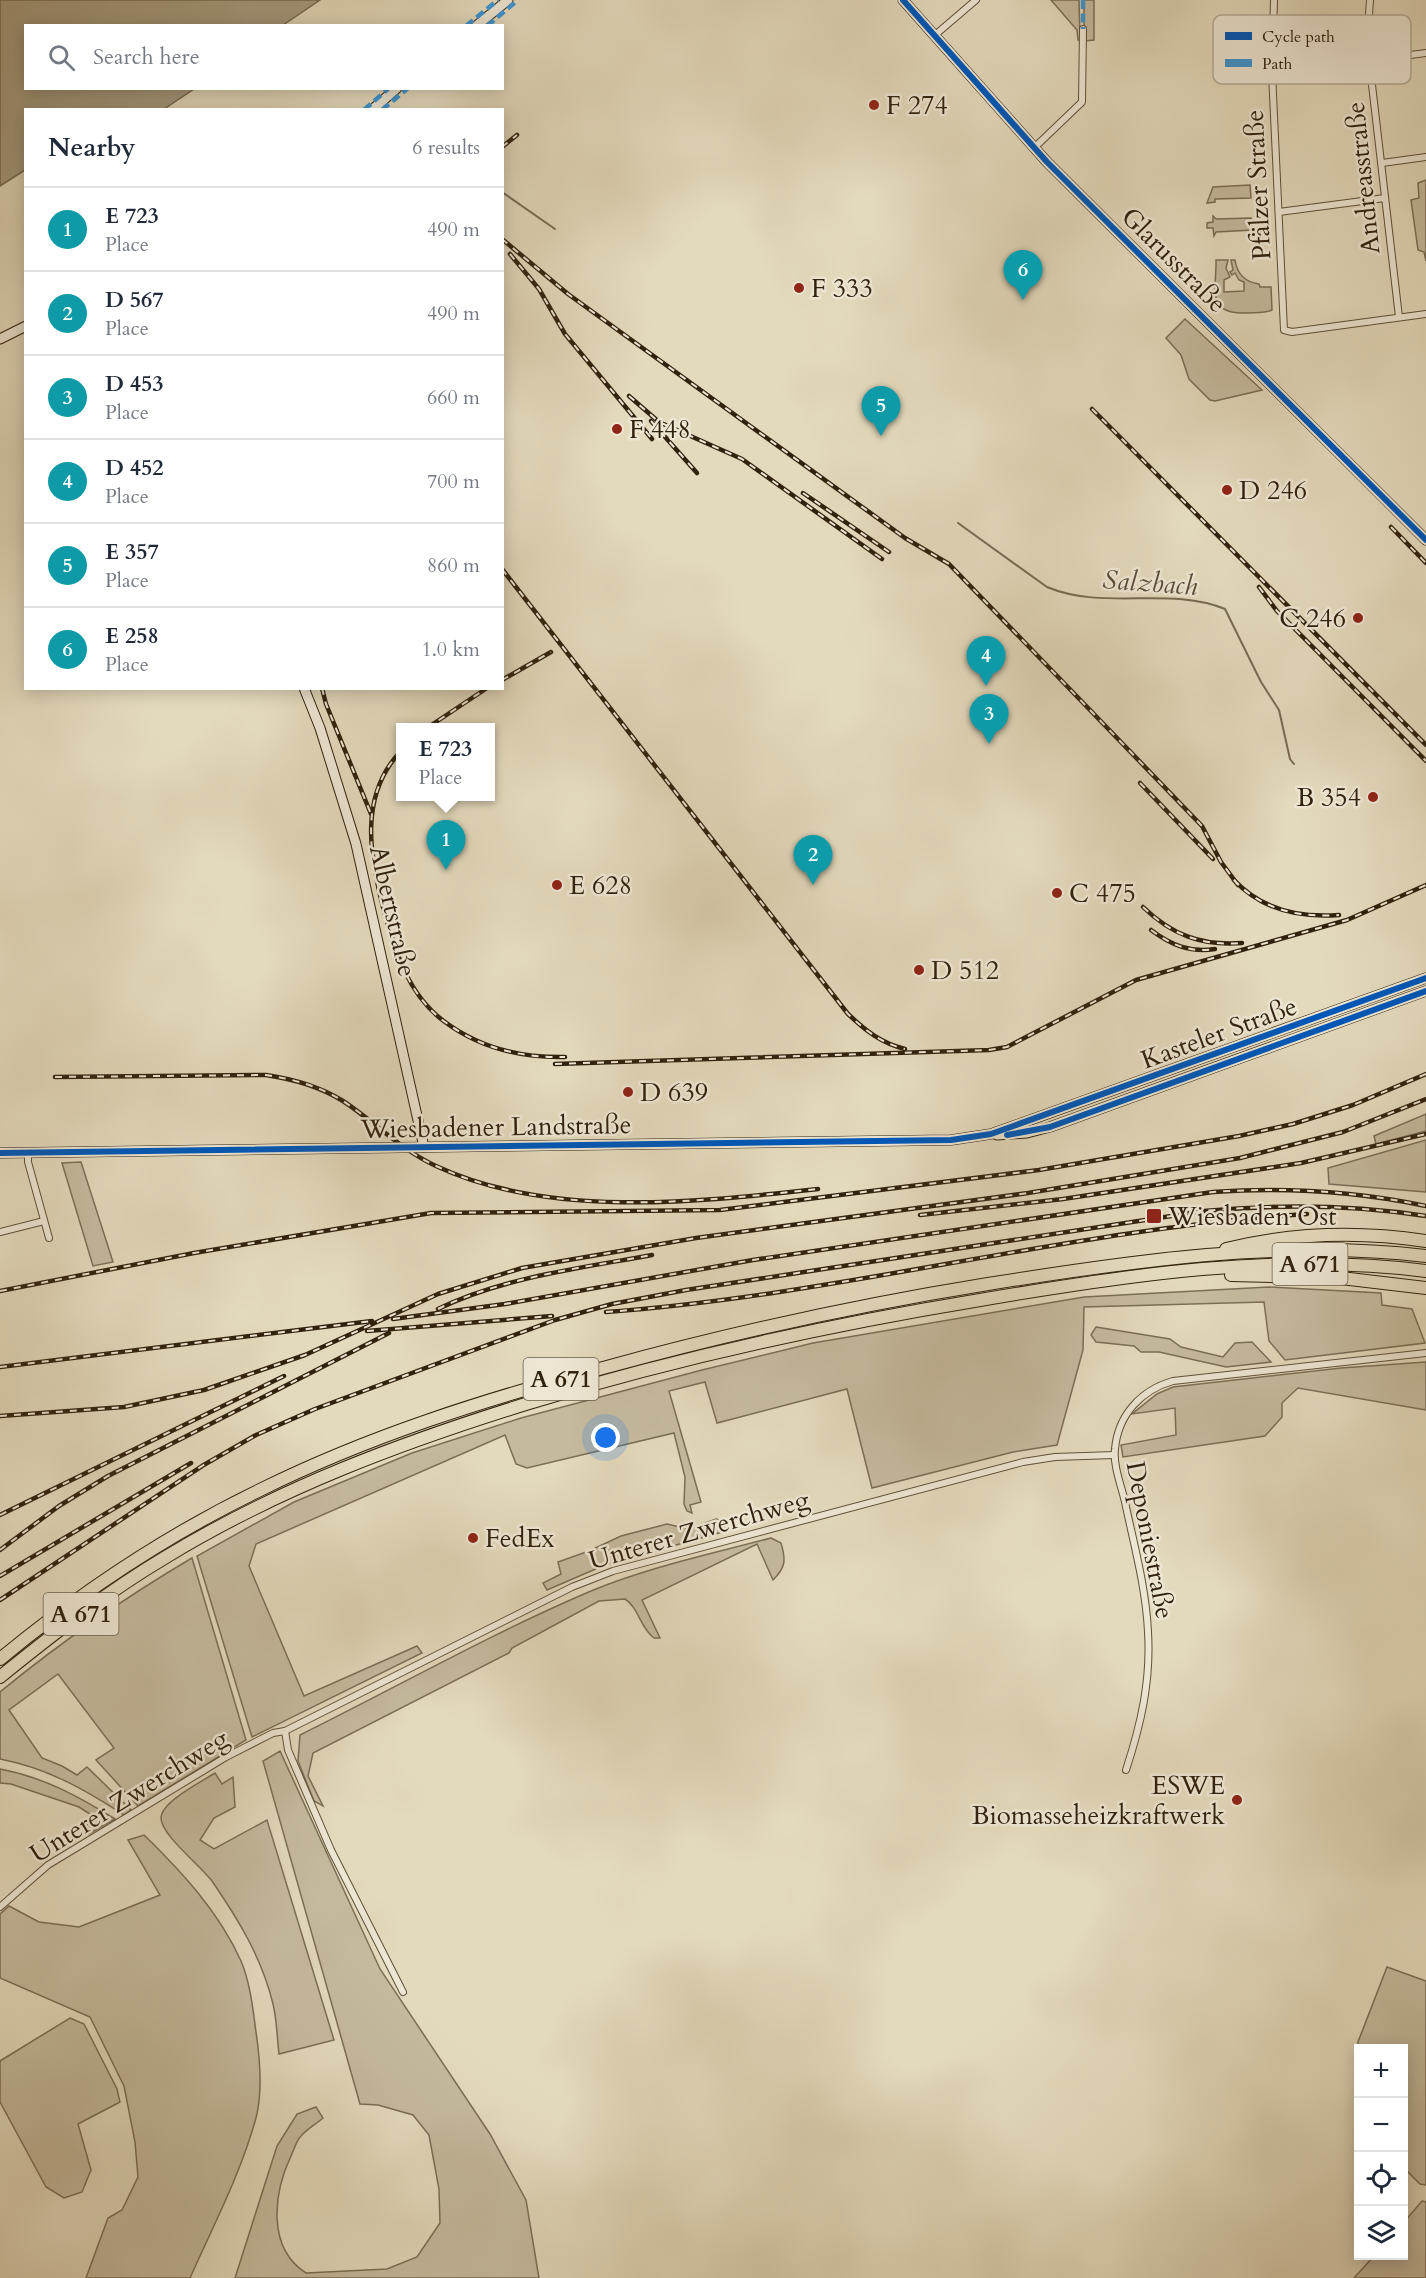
<!DOCTYPE html>
<meta charset="utf-8">
<style>
body{margin:0;font-family:Cardo,serif;background:#f2f2f3;color:#1f2937}
.controls{position:absolute;right:18px;bottom:18px;display:grid;overflow:hidden;border-radius:0px;box-shadow:0 3px 15px #0003}
.controls button{width:54px;height:54px;display:grid;place-items:center;padding:0;border:0;border-bottom:2px solid #e0e1e3;background:#fff;color:#1f2937;font:30px sans-serif}
.you{position:absolute;left:606px;top:1438px;width:21px;height:21px;margin:-15px;border:4px solid #fff;border-radius:50%;background:#1a73e8;box-shadow:0 0 0 9px #1a73e833}
.badge{display:grid;place-items:center;width:39px;height:39px;border-radius:50%;background:#b45309;color:#fff;font-size:20px;font-weight:700}
.pin{position:absolute;translate:-50% -50px;filter:drop-shadow(0 2px 3px #0008)}
.pin::after{content:'';position:absolute;top:32px;width:21px;height:18px;background:inherit;clip-path:polygon(0 0,100% 0,50% 100%)}
.popup{position:absolute;left:396px;top:723px;width:99px;height:78px;box-sizing:border-box;display:grid;place-content:center;border-radius:0px;background:#fff;filter:drop-shadow(0 2px 4px #0005);font-size:20px;white-space:nowrap;color:#747a83}
.popup b{font-size:22px;color:#1f2937}
.popup::after{content:'';position:absolute;left:50%;top:100%;margin-left:-12px;border:12px solid transparent;border-top-color:#fff}
.list{margin:0;padding:0;list-style:none}
h2{display:flex;justify-content:space-between;align-items:center;height:78px;margin:0;padding:0 24px;font-size:26px}
h2 small{font-size:20px;font-weight:400;color:#747a83}
.list li{display:grid;grid-template-columns:39px 1fr auto;gap:18px;align-items:center;box-sizing:border-box;height:84px;padding:0 24px;border-top:2px solid #e0e1e3}
.list b{display:block;font-size:22px;white-space:nowrap}
.list p{margin:0;font-size:20px;white-space:nowrap;color:#747a83}
.list em{font-size:20px;font-style:normal;color:#747a83}
.icon{flex:none;width:33px;height:33px;fill:none;stroke:currentColor;stroke-width:2;stroke-linecap:round;stroke-linejoin:round}
.map{position:relative;flex:none;width:1426px;height:2278px;overflow:hidden}
.search{position:absolute;background:#fff;box-shadow:0 3px 15px #0003;left:24px;top:24px;width:480px;height:66px;display:flex;align-items:center;gap:15px;box-sizing:border-box;padding:0 21px;border-radius:0px;color:#747a83;font-size:22px}
.panel{position:absolute;background:#fff;box-shadow:0 3px 15px #0003;left:24px;top:108px;width:480px;height:582px;border-radius:0px}
.map>svg:first-child{display:block}
.green{fill:#c5ba9e;stroke:#7b6e56;stroke-width:1.5}
.water{fill:#a69b80;stroke:#776b52;stroke-width:1.5}
.lines{fill:none;stroke-linecap:round;stroke-linejoin:round}
.stream{stroke:#776b52;stroke-width:2}
.street-casing{stroke:#5e5039;stroke-width:8}
.secondary-casing{stroke:#31220d;stroke-width:11}
.highway-casing{stroke:#31220d;stroke-width:14}
.street{stroke:#ede6d3;stroke-width:6}
.secondary{stroke:#ede6d3;stroke-width:9}
.highway{stroke:#e3d9bc;stroke-width:12}
.rail-casing{stroke:#31220d;stroke-width:4.5}
.rail{stroke:#ede6d3;stroke-width:2;stroke-dasharray:7;stroke-linecap:butt}
.quiet{stroke:#3d95d2;stroke-width:4.5;stroke-dasharray:9 4.5;stroke-linecap:butt}
.cycleway-casing{stroke:#ede6d3;stroke-width:10}
.cycleway{stroke:#0057b8;stroke-width:6}
.poi-dot{fill:#8f2418;stroke:#ede6d3;stroke-width:2}
.labels{text-anchor:middle;dominant-baseline:central;stroke-width:5;stroke-linejoin:round;paint-order:stroke}
.shield{fill:#ede6d3;stroke:#695d48;stroke-width:1.5}
.shield-label{font-size:24px;font-weight:bold;fill:#31220d}
.poi-label{font-size:26px;fill:#31220d;stroke:#ede6d3;text-anchor:start}
.street-label{font-size:26px;fill:#31220d;stroke:#ede6d3}
.water-label{font-size:27px;font-style:italic;fill:#5a4c35;stroke:#ede6d3}
.key{fill:#ede6d3;stroke:#b5ab98;stroke-width:1.5}
.key-label{font-size:16px;fill:#31220d}
</style>
<div class="map">
<svg width="1426" height="2278" viewBox="0 0 1426 2278">
<rect width="100%" height="100%" fill="#e3d9bc"/>
<filter id="stains"><feTurbulence type="fractalNoise" baseFrequency=".00333" numOctaves="4"/><feColorMatrix values="0 0 0 0 .2 0 0 0 0 .09 0 0 0 0 .02 0 0 0 .5 -.17"/></filter>
<radialGradient id="worn" r=".72"><stop offset=".6" stop-color="#630" stop-opacity="0"/><stop offset="1" stop-color="#630" stop-opacity=".3"/></radialGradient>
<!-- green -->
<g class="green">
<path d="M1051 0H1079L1080 40H1078L1077 30Z"/>
<path d="M1084 0H1094V40L1084 41Z"/>
<path d="M1426 180V261L1424 252 1418 250 1411 200 1419 198 1418 183Z"/>
<path d="M1250 185 1251 198 1215 199V202L1207 203 1213 187Z"/>
<path d="M1213 216 1216 219 1251 218 1252 230 1216 232 1214 236 1213 228H1207V223L1213 222Z"/>
<path d="M1216 260H1228L1226 268 1230 277 1224 280V292L1244 291V282L1239 280 1235 273 1232 275 1230 272 1233 270 1231 260H1235C1237 274 1245 282 1259 284L1260 287H1271L1272 310C1264 314 1253 312 1244 313 1205 314 1217 286 1216 260Z"/>
<path d="M1185 319 1262 390 1215 401 1210 400 1189 379 1181 355 1166 338Z"/>
<path d="M1426 1114V1131L1376 1144 1374 1136Z"/>
<path d="M1426 1140V1192L1329 1184 1328 1168Z"/>
<path d="M81 1162 113 1262 93 1266 62 1163Z"/>
<path d="M1269 1287 1381 1293 1382 1305 1412 1309 1425 1343 1285 1360 1269 1341 1264 1302 1084 1307 1083 1350 1057 1445 1013 1452 872 1488 847 1389 717 1423 705 1382 669 1391 701 1502 690 1505 692 1513 687 1511 684 1504 685 1477 674 1433 527 1468 516 1464 505 1435 256 1544 249 1566 304 1696 417 1646 422 1653 252 1737 197 1556 294 1502 412 1453 521 1418 702 1370 813 1343 1084 1297Z"/>
<path d="M1096 1327 1170 1339 1181 1347 1223 1357 1235 1343 1252 1342 1271 1362 1226 1367 1159 1352H1141L1134 1346 1096 1342 1091 1335Z"/>
<path d="M1426 1362V1410L1298 1388 1282 1403V1417L1265 1436 1123 1457 1121 1445 1176 1435 1175 1408 1132 1414 1157 1394 1173 1387 1341 1368Z"/>
<path d="M716 1519 722 1521 726 1531 605 1565 547 1590 543 1583 561 1574 558 1562 589 1551 621 1536 667 1524 689 1529Z"/>
<path d="M771 1538 781 1543C786 1560 786 1567 773 1580L757 1544 642 1600 660 1638H654C640 1628 639 1608 625 1599L599 1601 512 1648 509 1653 313 1753 308 1776 323 1806 314 1801 298 1761 300 1735C397 1687 492 1633 591 1591 649 1567 711 1554 771 1538Z"/>
<path d="M192 1558 246 1740 138 1806 96 1760 114 1748 58 1674 9 1710 42 1758 62 1766 77 1775 87 1767 131 1810 124 1815C84 1789 47 1768 0 1759V1692C61 1642 124 1598 192 1558Z"/>
<path d="M280 1751 380 1969 490 2134 526 2200 539 2278H235L277 2146 297 2114 316 2107 323 2118C316 2124 307 2129 301 2136 296 2141 294 2150 291 2156 273 2194 267 2248 306 2273L387 2269 417 2257 440 2223 439 2189 429 2135 413 2115 378 2105 360 2104 263 1761Z"/>
<path d="M0 1769C43 1777 78 1796 115 1819L89 1834 86 1827 93 1816 79 1807 11 1784 0 1783Z"/>
<path d="M215 1773 222 1784 233 1777 235 1807 214 1818 200 1840 214 1849 267 1820 334 2040 279 2054C277 2038 277 2020 273 2004 262 1958 238 1919 212 1881 201 1866 161 1835 161 1818 161 1802 201 1782 215 1773Z"/>
<path d="M144 1835C182 1872 219 1912 241 1961 250 1982 253 2009 256 2032 260 2059 263 2091 256 2118 241 2173 213 2226 190 2278H86L108 2218 122 2210 138 2177 135 2142 124 2086 90 2017 0 1978V1914L9 1906 39 1922 79 1927 160 1895 128 1840Z"/>
<path d="M1387 1967 1426 1981V2185L1420 2184 1404 2168V2048H1358V2082V2042Z"/>
<path d="M70 2018 84 2024 117 2089 120 2102 78 2124 91 2170 82 2192 64 2198 46 2187 0 2102V2061Z"/>
<path d="M1422 2201 1426 2202V2278H1354L1374 2256H1404V2222Z"/>
</g>
<!-- water -->
<path class="water" d="M0 0H320L283 25 26 26V88L194 89 164 109 26 110 25 170 0 186Z"/>
<g class="lines">
<!-- stream -->
<g class="stream">
<path d="M502 192 555 229"/>
<path d="M958 523 1047 587C1104 611 1169 586 1225 609L1261 682 1279 710 1290 759 1294 764"/>
</g>
<defs>
<g id="street">
<path d="M1274 0 1272 73 1284 330 1292 332 1426 314"/>
<path d="M1370 0 1367 42 1399 317"/>
<path d="M935 35 976 0"/>
<path d="M1272 73 1426 53"/>
<path d="M1034 148 1082 102 1083 29"/>
<path d="M1382 163 1426 157"/>
<path d="M1279 212 1385 198"/>
<path d="M28 1152V1162L49 1238"/>
<path d="M0 1232 44 1221"/>
<path d="M285 1731 288 1750 331 1850 403 1992"/>
<path d="M1126 1770C1141 1724 1151 1681 1148 1632 1146 1588 1134 1545 1125 1502 1121 1485 1113 1465 1115 1449 1118 1415 1141 1390 1173 1381L1426 1353"/>
<path d="M0 1907 48 1865 226 1757 273 1733 285 1731 572 1587 613 1571 1023 1462 1055 1457 1114 1455"/>
</g>
<g id="secondary">
<path d="M903 0 1047 162 1426 540"/>
<path d="M476 26 508 0"/>
<path d="M372 110 397 88"/>
<path d="M0 339 26 326"/>
<path d="M304 688 320 728 356 844 424 1147"/>
<path d="M997 1135 1027 1133 1050 1127 1426 991"/>
<path d="M0 1153 951 1140 991 1134 1426 978"/>
</g>
<g id="highway">
<path d="M1226 1249C1291 1233 1360 1231 1426 1241"/>
<path d="M1231 1275 1341 1278 1426 1288"/>
<path d="M0 1659C80 1593 167 1535 260 1490 369 1436 486 1399 603 1368 730 1333 858 1305 988 1284 1132 1261 1281 1239 1426 1256"/>
<path d="M0 1677C53 1634 107 1592 166 1557 279 1488 403 1442 529 1403 677 1358 828 1325 980 1300 1126 1275 1278 1252 1426 1271"/>
</g>
</defs>
<!-- street casing -->
<use href="#street" class="street-casing"/>
<!-- secondary casing -->
<use href="#secondary" class="secondary-casing"/>
<!-- highway casing -->
<use href="#highway" class="highway-casing"/>
<!-- street -->
<use href="#street" class="street"/>
<!-- secondary -->
<use href="#secondary" class="secondary"/>
<!-- highway -->
<use href="#highway" class="highway"/>
<defs>
<g id="rail">
<path d="M502 147 517 135"/>
<path d="M502 239 568 294 905 538 949 564 1202 826 1221 862 1238 885"/>
<path d="M510 254 539 289 565 334 652 439"/>
<path d="M629 396 659 422 742 459 882 559"/>
<path d="M1092 409 1426 745"/>
<path d="M651 421 697 473"/>
<path d="M803 493 889 552"/>
<path d="M1391 527 1426 563"/>
<path d="M502 569 848 1014C866 1031 881 1043 905 1049"/>
<path d="M1259 587 1277 611 1426 761"/>
<path d="M502 680 551 652"/>
<path d="M322 688 326 704 371 814"/>
<path d="M427 728 487 688"/>
<path d="M401 751C358 796 370 857 384 911 396 953 408 995 445 1022 480 1048 521 1058 565 1057"/>
<path d="M1140 783 1213 859"/>
<path d="M1234 880C1262 910 1300 918 1339 915"/>
<path d="M1143 907C1172 935 1201 946 1242 943"/>
<path d="M1151 930C1171 945 1190 953 1215 949"/>
<path d="M555 1064 989 1050 1007 1047 1136 980 1347 920 1426 885"/>
<path d="M55 1077 266 1075C293 1079 319 1086 343 1101 375 1122 401 1150 436 1166 549 1219 698 1202 818 1189"/>
<path d="M920 1215 1063 1199 1301 1163 1426 1134"/>
<path d="M0 1291 194 1253 431 1213 720 1210 1039 1170 1239 1136 1293 1124 1353 1105 1426 1074"/>
<path d="M438 1309C504 1277 581 1268 652 1255"/>
<path d="M606 1312C841 1295 1071 1229 1307 1214"/>
<path d="M393 1319 505 1304 753 1260 1213 1192C1285 1187 1355 1191 1426 1206"/>
<path d="M367 1331 552 1316"/>
<path d="M0 1367 372 1321"/>
<path d="M0 1416 124 1407 204 1390 305 1355 438 1294 522 1268 696 1238 1028 1193 1240 1158 1343 1132 1426 1099"/>
<path d="M0 1515 284 1376"/>
<path d="M0 1550 59 1506 108 1476 389 1333"/>
<path d="M0 1576 191 1463"/>
<path d="M0 1600 202 1466 256 1435 315 1409 555 1320 612 1304 686 1290 1204 1211C1279 1204 1352 1205 1426 1216"/>
</g>
</defs>
<!-- rail casing -->
<use href="#rail" class="rail-casing"/>
<!-- rail -->
<use href="#rail" class="rail"/>
<!-- quiet -->
<g class="quiet">
<path d="M1083 0V29"/>
<path d="M466 26 498 0"/>
<path d="M487 26 518 0"/>
<path d="M364 110 389 88"/>
<path d="M382 110 408 88"/>
</g>
<defs>
<g id="cycleway">
<path d="M903 0 1047 162 1426 540"/>
<path d="M1007 1135 1050 1127 1426 991"/>
<path d="M0 1153 951 1140 991 1134 1426 978"/>
</g>
</defs>
<!-- cycleway casing -->
<use href="#cycleway" class="cycleway-casing"/>
<!-- cycleway -->
<use href="#cycleway" class="cycleway"/>
</g>
<!-- markers -->
<g class="poi-dot">
<circle cx="874" cy="105" r="6"/>
<circle cx="799" cy="288" r="6"/>
<circle cx="617" cy="429" r="6"/>
<circle cx="1227" cy="490" r="6"/>
<circle cx="1358" cy="618" r="6"/>
<circle cx="1373" cy="797" r="6"/>
<circle cx="557" cy="885" r="6"/>
<circle cx="1057" cy="893" r="6"/>
<circle cx="919" cy="970" r="6"/>
<circle cx="628" cy="1092" r="6"/>
<rect x="1146" y="1208" width="16" height="16" rx="3"/>
<circle cx="473" cy="1538" r="6"/>
<circle cx="1237" cy="1800" r="6"/>
</g>
<g class="labels">
<!-- shield labels -->
<g class="shield">
<rect x="1272.5" y="1243" width="75" height="42" rx="4.5"/>
<rect x="523.5" y="1358" width="75" height="42" rx="4.5"/>
<rect x="43.5" y="1593" width="75" height="42" rx="4.5"/>
</g>
<g class="shield-label">
<text x="1310" y="1264">A 671</text>
<text x="561" y="1379">A 671</text>
<text x="81" y="1614">A 671</text>
</g>
<!-- poi labels -->
<g class="poi-label">
<text x="886" y="105">F 274</text>
<text x="811" y="288">F 333</text>
<text x="629" y="429">F 448</text>
<text x="1239" y="490">D 246</text>
<text x="1346" y="618" text-anchor="end">C 246</text>
<text x="1361" y="797" text-anchor="end">B 354</text>
<text x="569" y="885">E 628</text>
<text x="1069" y="893">C 475</text>
<text x="931" y="970">D 512</text>
<text x="640" y="1092">D 639</text>
<text x="1168" y="1216">Wiesbaden Ost</text>
<text x="485" y="1538">FedEx</text>
<text x="1225" y="1785" text-anchor="end">ESWE<tspan x="1225" dy="30">Biomasseheizkraftwerk</tspan></text>
</g>
<!-- street labels -->
<g class="street-label">
<text transform="translate(1363 178) rotate(-96)">Andreasstraße</text>
<text transform="translate(1258 185) rotate(-93)">Pfälzer Straße</text>
<text transform="translate(1174 260) rotate(45)">Glarusstraße</text>
<text transform="translate(393 911) rotate(77)">Albertstraße</text>
<text transform="translate(1219 1033) rotate(-20)">Kasteler Straße</text>
<text transform="translate(496 1127) rotate(-1)">Wiesbadener Landstraße</text>
<text transform="translate(699 1530) rotate(-16)">Unterer Zwerchweg</text>
<text transform="translate(1150 1540) rotate(79)">Deponiestraße</text>
<text transform="translate(129 1796) rotate(-32)">Unterer Zwerchweg</text>
</g>
<!-- water labels -->
<g class="water-label">
<text transform="translate(1150 583) rotate(4)">Salzbach</text>
</g>
</g>
<!-- legend -->
<rect x="1213" y="15" width="198" height="69" rx="9" class="key"/>
<rect x="1225" y="32" width="27" height="8" fill="#0057b8"/>
<rect x="1225" y="59" width="27" height="8" fill="#3d95d2"/>
<g class="key-label">
<text x="1262" y="42">Cycle path</text>
<text x="1262" y="69">Path</text>
</g>
<rect width="100%" height="100%" filter="url(#stains)"/>
<rect width="100%" height="100%" fill="url(#worn)"/>
</svg>
<div class="controls">
<button>+</button>
<button>−</button>
<button><svg class="icon" aria-label="locate" viewBox="0 0 24 24"><circle cx="12" cy="12" r="6"/><path d="M12 2v4M12 18v4M2 12h4M18 12h4"/></svg></button>
<button><svg class="icon" aria-label="layers" viewBox="0 0 24 24"><path d="M12 4l9 5-9 5-9-5zM3 14l9 5 9-5"/></svg></button>
</div>
<div class="you"></div>
<div class="pin badge" style="left:446px;top:870px;background:#0f9aa8">1</div>
<div class="popup"><b>E 723</b>Place</div>
<div class="pin badge" style="left:813px;top:885px;background:#0f9aa8">2</div>
<div class="pin badge" style="left:989px;top:744px;background:#0f9aa8">3</div>
<div class="pin badge" style="left:986px;top:686px;background:#0f9aa8">4</div>
<div class="pin badge" style="left:881px;top:436px;background:#0f9aa8">5</div>
<div class="pin badge" style="left:1023px;top:300px;background:#0f9aa8">6</div>
<div class="search"><svg class="icon" aria-label="search" viewBox="0 0 24 24"><circle cx="10" cy="10" r="6"/><path d="M15 15l6 6"/></svg>Search here</div>
<section class="panel">
<h2>Nearby<small>6 results</small></h2>
<ul class="list">
<li><span class="badge" style="background:#0f9aa8">1</span><div><b>E 723</b><p>Place</p></div><em>490 m</em></li>
<li><span class="badge" style="background:#0f9aa8">2</span><div><b>D 567</b><p>Place</p></div><em>490 m</em></li>
<li><span class="badge" style="background:#0f9aa8">3</span><div><b>D 453</b><p>Place</p></div><em>660 m</em></li>
<li><span class="badge" style="background:#0f9aa8">4</span><div><b>D 452</b><p>Place</p></div><em>700 m</em></li>
<li><span class="badge" style="background:#0f9aa8">5</span><div><b>E 357</b><p>Place</p></div><em>860 m</em></li>
<li><span class="badge" style="background:#0f9aa8">6</span><div><b>E 258</b><p>Place</p></div><em>1.0 km</em></li>
</ul>
</section>
</div>
